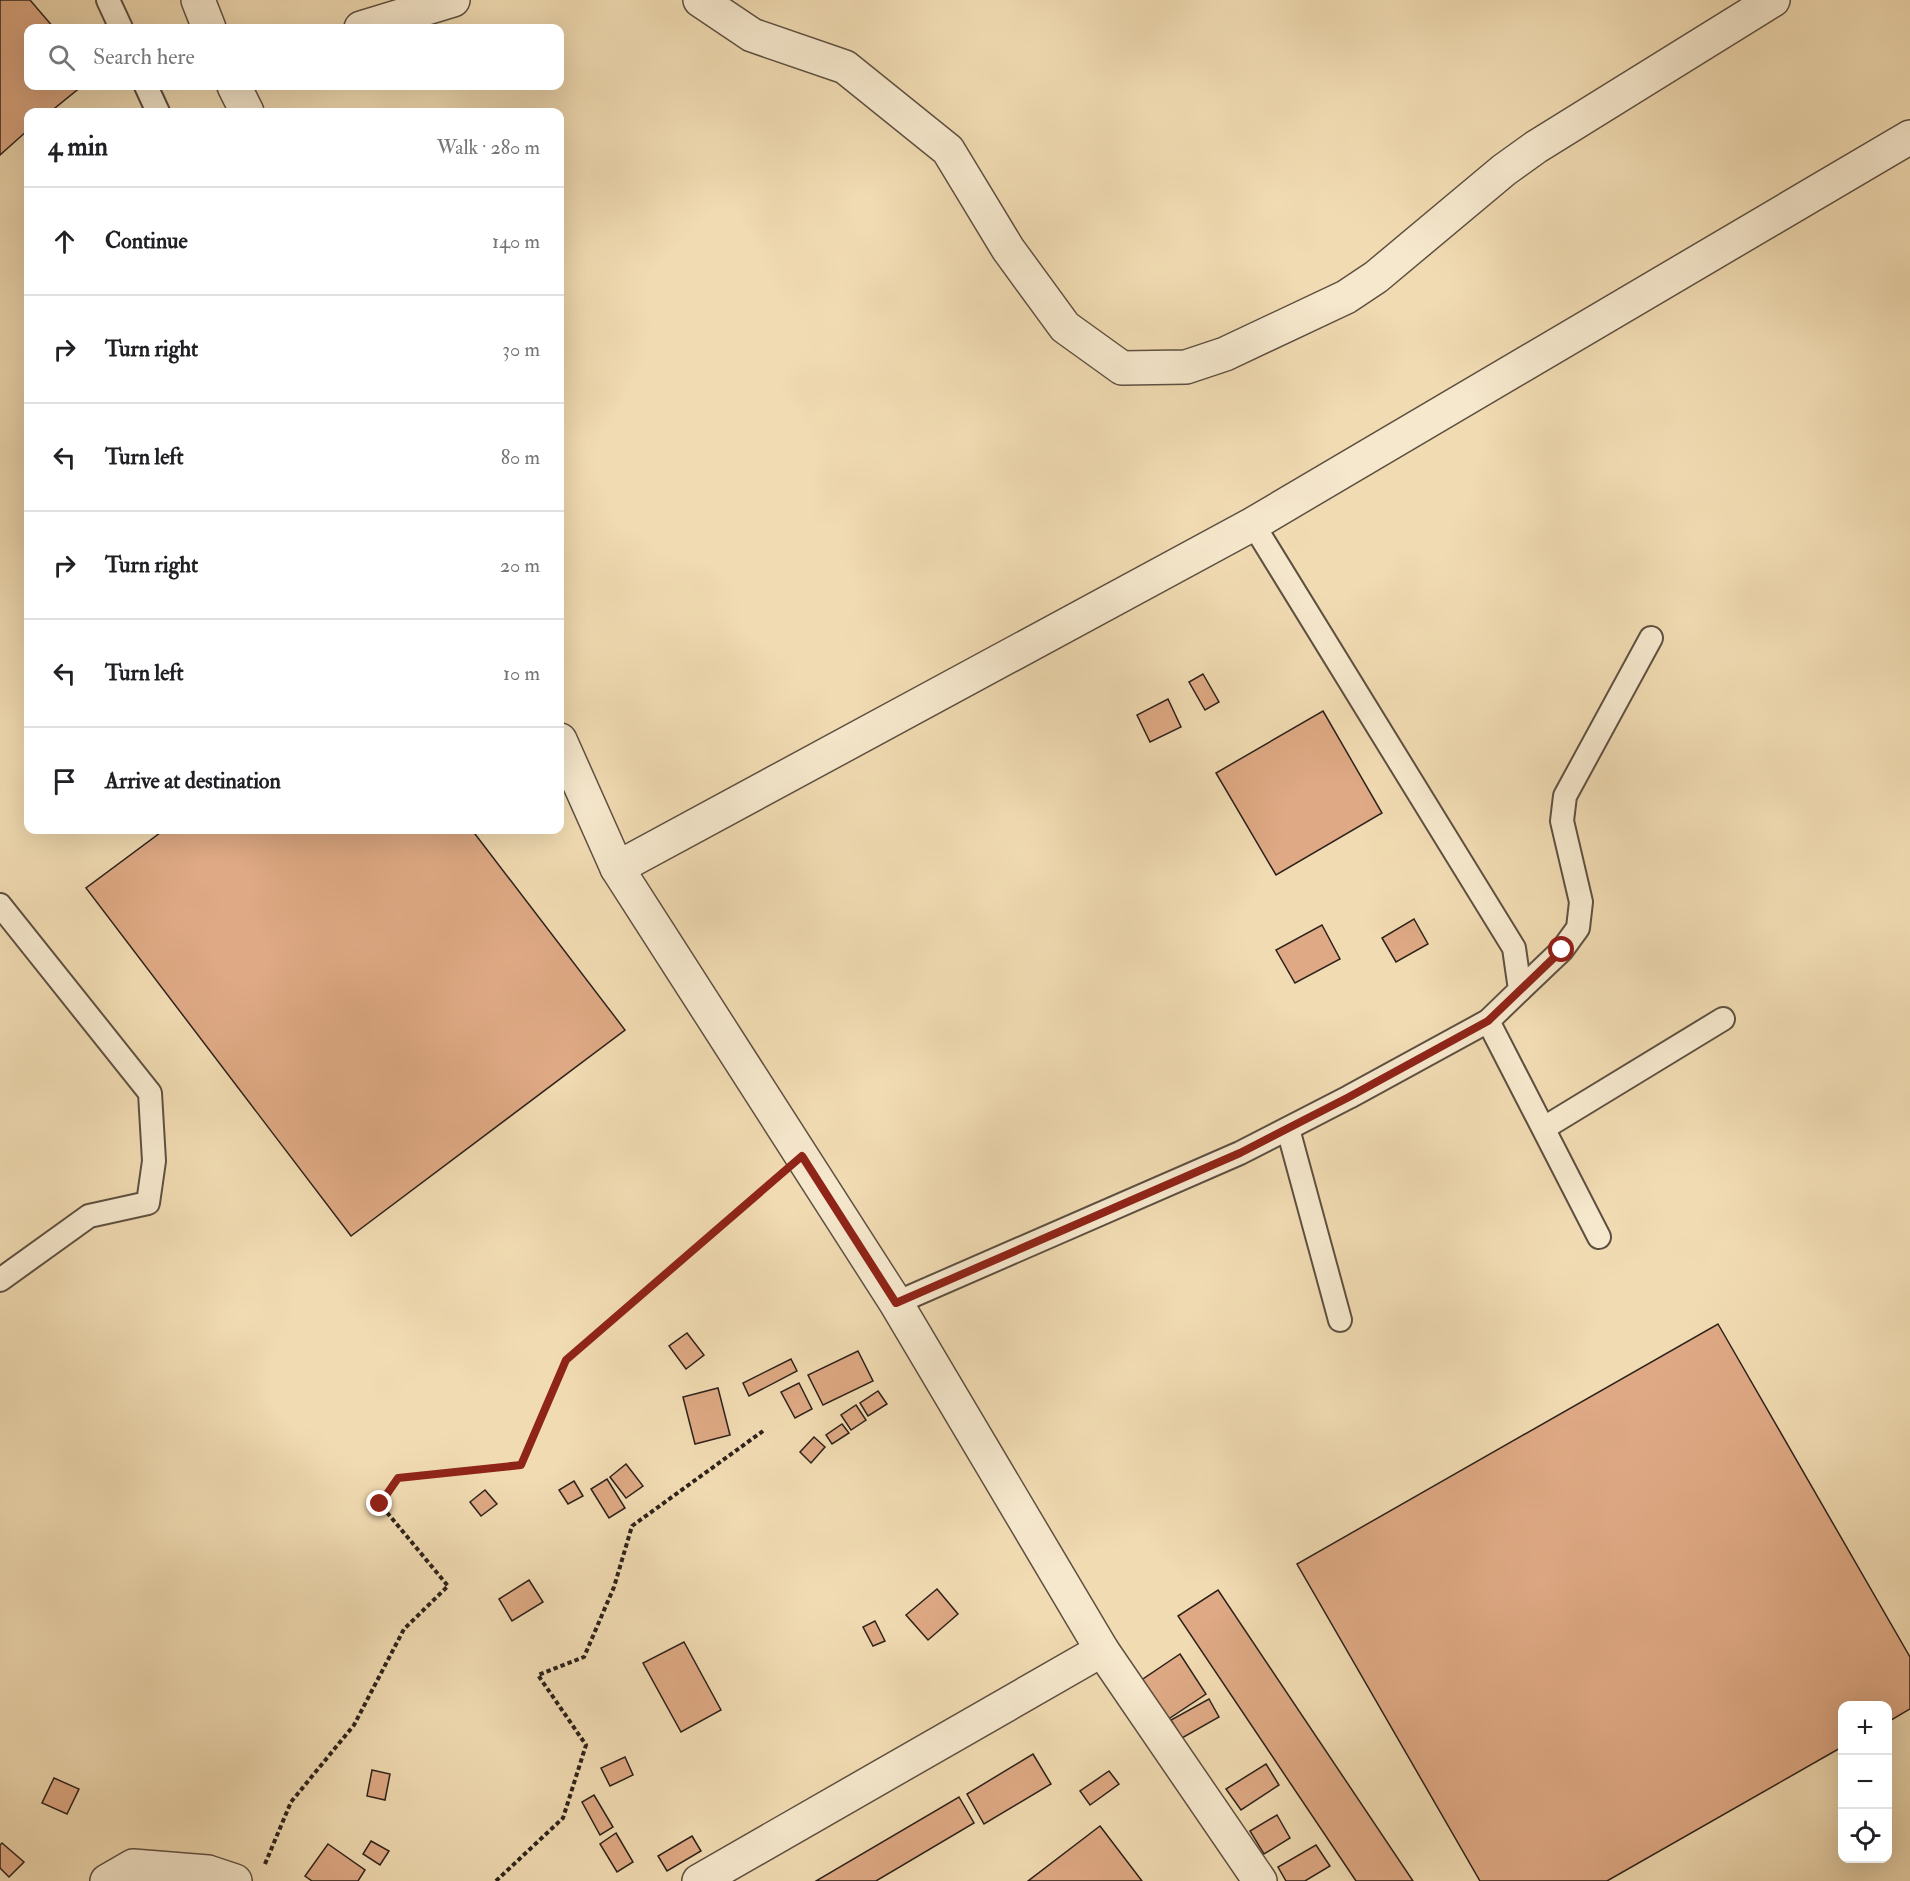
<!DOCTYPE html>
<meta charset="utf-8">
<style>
body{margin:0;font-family:"IM FELL Double Pica",serif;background:#f2f2f2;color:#202124}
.controls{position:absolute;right:18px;bottom:18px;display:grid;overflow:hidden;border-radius:12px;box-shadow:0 6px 24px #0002}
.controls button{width:54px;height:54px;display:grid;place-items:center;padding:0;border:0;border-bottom:2px solid #e0e0e0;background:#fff;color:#202124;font:30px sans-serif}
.stop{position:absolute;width:18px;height:18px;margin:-14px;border:4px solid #8f2418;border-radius:50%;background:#fff}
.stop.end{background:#8f2418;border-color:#fff;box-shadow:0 2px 6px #0008}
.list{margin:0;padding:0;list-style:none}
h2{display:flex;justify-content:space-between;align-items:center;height:78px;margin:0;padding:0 24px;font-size:26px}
h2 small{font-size:20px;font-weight:400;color:#757577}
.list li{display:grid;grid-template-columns:39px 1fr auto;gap:18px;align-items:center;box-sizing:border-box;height:108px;padding:0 24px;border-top:2px solid #e0e0e0}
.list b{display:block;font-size:22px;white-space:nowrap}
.list em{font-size:20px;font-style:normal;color:#757577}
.icon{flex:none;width:33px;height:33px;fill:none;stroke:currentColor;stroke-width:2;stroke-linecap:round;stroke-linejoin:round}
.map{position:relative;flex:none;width:1910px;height:1881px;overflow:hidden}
.search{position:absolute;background:#fff;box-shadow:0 6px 24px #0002;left:24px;top:24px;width:540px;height:66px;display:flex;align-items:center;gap:15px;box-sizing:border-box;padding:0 21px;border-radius:12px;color:#757577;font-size:22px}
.panel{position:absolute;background:#fff;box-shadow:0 6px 24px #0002;left:24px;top:108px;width:540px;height:726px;border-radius:12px}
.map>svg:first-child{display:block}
.building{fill:#dea984;stroke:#2d221b;stroke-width:1.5}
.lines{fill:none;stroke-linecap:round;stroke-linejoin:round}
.lane-casing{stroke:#5e5041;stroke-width:26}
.street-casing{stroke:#5e5041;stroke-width:36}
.path{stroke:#2d221b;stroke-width:4;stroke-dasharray:4.5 3;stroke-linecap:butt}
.lane{stroke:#f6e8cd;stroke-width:22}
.street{stroke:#f6e8cd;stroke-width:33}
.route{stroke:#8f2418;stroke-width:8}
</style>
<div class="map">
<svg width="1910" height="1881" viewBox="0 0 1910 1881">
<rect width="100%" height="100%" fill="#f1dbb2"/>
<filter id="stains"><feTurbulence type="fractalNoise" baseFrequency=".00333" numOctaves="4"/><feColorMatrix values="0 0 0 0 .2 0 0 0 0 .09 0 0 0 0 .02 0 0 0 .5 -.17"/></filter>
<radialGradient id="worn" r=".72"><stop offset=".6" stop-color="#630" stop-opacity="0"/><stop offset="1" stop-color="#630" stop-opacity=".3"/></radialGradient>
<!-- building -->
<g class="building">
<path d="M0 0H30L54 28H28V86H82L50 112H28V130L0 155Z"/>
<path d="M1203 674 1219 702 1205 710 1189 682Z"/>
<path d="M1168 699 1181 727 1150 742 1137 715Z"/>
<path d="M1323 711 1382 813 1276 875 1216 773Z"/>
<path d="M164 830H472L625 1030 351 1236 86 888Z"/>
<path d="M1414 919 1428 944 1396 962 1382 938Z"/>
<path d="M1322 925 1340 959 1295 983 1276 950Z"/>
<path d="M1718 1324 1910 1657V1709L1888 1722V1706H1842V1747L1607 1881H1480L1297 1564Z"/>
<path d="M687 1333 704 1355 686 1369 669 1346Z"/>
<path d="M858 1351 873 1381 823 1405 808 1375Z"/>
<path d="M791 1359 797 1371 749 1396 743 1383Z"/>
<path d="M799 1383 812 1409 795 1418 781 1392Z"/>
<path d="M718 1388 730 1435 695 1444 683 1397Z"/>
<path d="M878 1391 887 1404 868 1416 860 1403Z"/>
<path d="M856 1405 866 1420 851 1430 841 1415Z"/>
<path d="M842 1424 849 1433 832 1444 826 1435Z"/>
<path d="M814 1437 825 1447 811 1463 800 1452Z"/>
<path d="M626 1464 643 1486 626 1498 610 1477Z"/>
<path d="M607 1479 625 1508 609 1518 591 1489Z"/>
<path d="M574 1481 583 1496 568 1504 559 1490Z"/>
<path d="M485 1490 497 1504 481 1516 470 1502Z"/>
<path d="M529 1580 543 1602 512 1621 499 1599Z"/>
<path d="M937 1589 958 1614 928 1640 906 1615Z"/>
<path d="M1218 1590 1413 1881H1356L1178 1616Z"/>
<path d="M875 1621 885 1641 873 1646 863 1627Z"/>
<path d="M684 1642 721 1710 681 1732 643 1663Z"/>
<path d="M1180 1654 1206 1694 1167 1720 1140 1681Z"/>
<path d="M1209 1699 1219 1717 1182 1738 1171 1720Z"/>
<path d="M1033 1754 1051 1784 984 1824 967 1794Z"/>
<path d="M625 1757 633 1775 610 1786 601 1768Z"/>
<path d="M1266 1764 1279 1785 1241 1810 1226 1789Z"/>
<path d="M372 1770 390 1774 385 1800 367 1796Z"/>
<path d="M1109 1771 1119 1784 1090 1805 1080 1791Z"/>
<path d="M54 1778 79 1789 67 1814 42 1803Z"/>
<path d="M594 1795 613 1827 600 1835 582 1802Z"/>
<path d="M959 1797 974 1823 876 1881H816Z"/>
<path d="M1277 1815 1290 1838 1264 1854 1250 1831Z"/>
<path d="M1100 1826 1142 1881H1028Z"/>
<path d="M616 1833 633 1862 617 1872 600 1844Z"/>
<path d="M692 1836 701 1851 667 1871 658 1856Z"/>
<path d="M371 1841 389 1851 380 1865 363 1854Z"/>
<path d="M2 1843 24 1862 9 1877 0 1868V1845Z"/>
<path d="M328 1844 365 1870 358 1881H312L305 1876Z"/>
<path d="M1316 1845 1330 1866 1305 1881H1286L1278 1867Z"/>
</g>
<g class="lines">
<defs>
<g id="lane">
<path d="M108 0 121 28"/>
<path d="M146 86 158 112"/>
<path d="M0 905 150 1093 154 1161 148 1203 89 1216 0 1280"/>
<path d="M1520 990 1562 950 1578 928 1581 902 1562 821 1565 796 1651 638"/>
<path d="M1488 1021 1599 1237"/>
<path d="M1544 1128 1723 1019"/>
<path d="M1288 1129 1340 1320"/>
<path d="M896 1303 1240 1153 1349 1097 1488 1021 1520 990 1514 948 1253 524"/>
</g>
<g id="street">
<path d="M198 0 209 28"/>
<path d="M700 0 752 35 845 67 948 150 1008 249 1065 327 1122 368 1186 367 1225 354 1346 297 1376 277 1504 170 1536 147 1773 0"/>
<path d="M361 28 453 0"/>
<path d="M234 86 247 112"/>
<path d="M560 740 617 868 896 1303 1102 1650 1260 1881"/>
<path d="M617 868 1253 524 1910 137"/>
<path d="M107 1881 133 1866 208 1872 235 1881"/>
<path d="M699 1881 1102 1650"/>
</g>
</defs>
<!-- lane casing -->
<use href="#lane" class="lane-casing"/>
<!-- street casing -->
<use href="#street" class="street-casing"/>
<!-- path -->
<g class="path">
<path d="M265 1864 291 1802 354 1725 404 1629 448 1586 380 1504 398 1477 521 1465 566 1360 775 1180"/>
<path d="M496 1881 563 1818 586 1745 538 1675 584 1657 614 1587 632 1526 763 1431"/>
</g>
<!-- lane -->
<use href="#lane" class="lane"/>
<!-- street -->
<use href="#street" class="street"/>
</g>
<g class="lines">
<!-- route -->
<path class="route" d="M380 1504 398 1478 521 1465 566 1360 802 1156 896 1303 1240 1153 1349 1097 1488 1021 1562 950"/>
</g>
<rect width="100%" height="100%" filter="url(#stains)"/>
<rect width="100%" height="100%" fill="url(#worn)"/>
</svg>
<div class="controls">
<button>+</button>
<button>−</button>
<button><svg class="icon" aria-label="locate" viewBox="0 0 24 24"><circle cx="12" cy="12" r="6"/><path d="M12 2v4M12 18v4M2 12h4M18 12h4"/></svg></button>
</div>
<div class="stop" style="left:1562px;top:950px"></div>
<div class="stop end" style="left:380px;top:1504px"></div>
<div class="search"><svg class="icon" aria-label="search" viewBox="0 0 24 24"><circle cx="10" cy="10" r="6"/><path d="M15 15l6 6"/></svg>Search here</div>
<section class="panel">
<h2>4 min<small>Walk · 280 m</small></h2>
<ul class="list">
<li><svg class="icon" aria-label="ahead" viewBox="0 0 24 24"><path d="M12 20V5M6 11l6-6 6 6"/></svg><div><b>Continue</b></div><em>140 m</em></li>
<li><svg class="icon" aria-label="right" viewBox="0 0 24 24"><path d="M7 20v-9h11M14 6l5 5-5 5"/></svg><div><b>Turn right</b></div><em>30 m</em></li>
<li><svg class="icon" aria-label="left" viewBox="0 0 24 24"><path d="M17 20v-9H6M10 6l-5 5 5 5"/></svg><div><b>Turn left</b></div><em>80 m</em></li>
<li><svg class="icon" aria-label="right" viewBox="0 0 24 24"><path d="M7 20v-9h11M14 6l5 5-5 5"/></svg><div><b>Turn right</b></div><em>20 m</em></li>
<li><svg class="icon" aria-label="left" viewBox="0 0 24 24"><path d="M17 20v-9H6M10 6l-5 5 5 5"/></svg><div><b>Turn left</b></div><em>10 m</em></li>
<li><svg class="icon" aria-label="arrive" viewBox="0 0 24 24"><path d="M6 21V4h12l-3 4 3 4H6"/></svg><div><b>Arrive at destination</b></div></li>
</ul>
</section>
</div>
